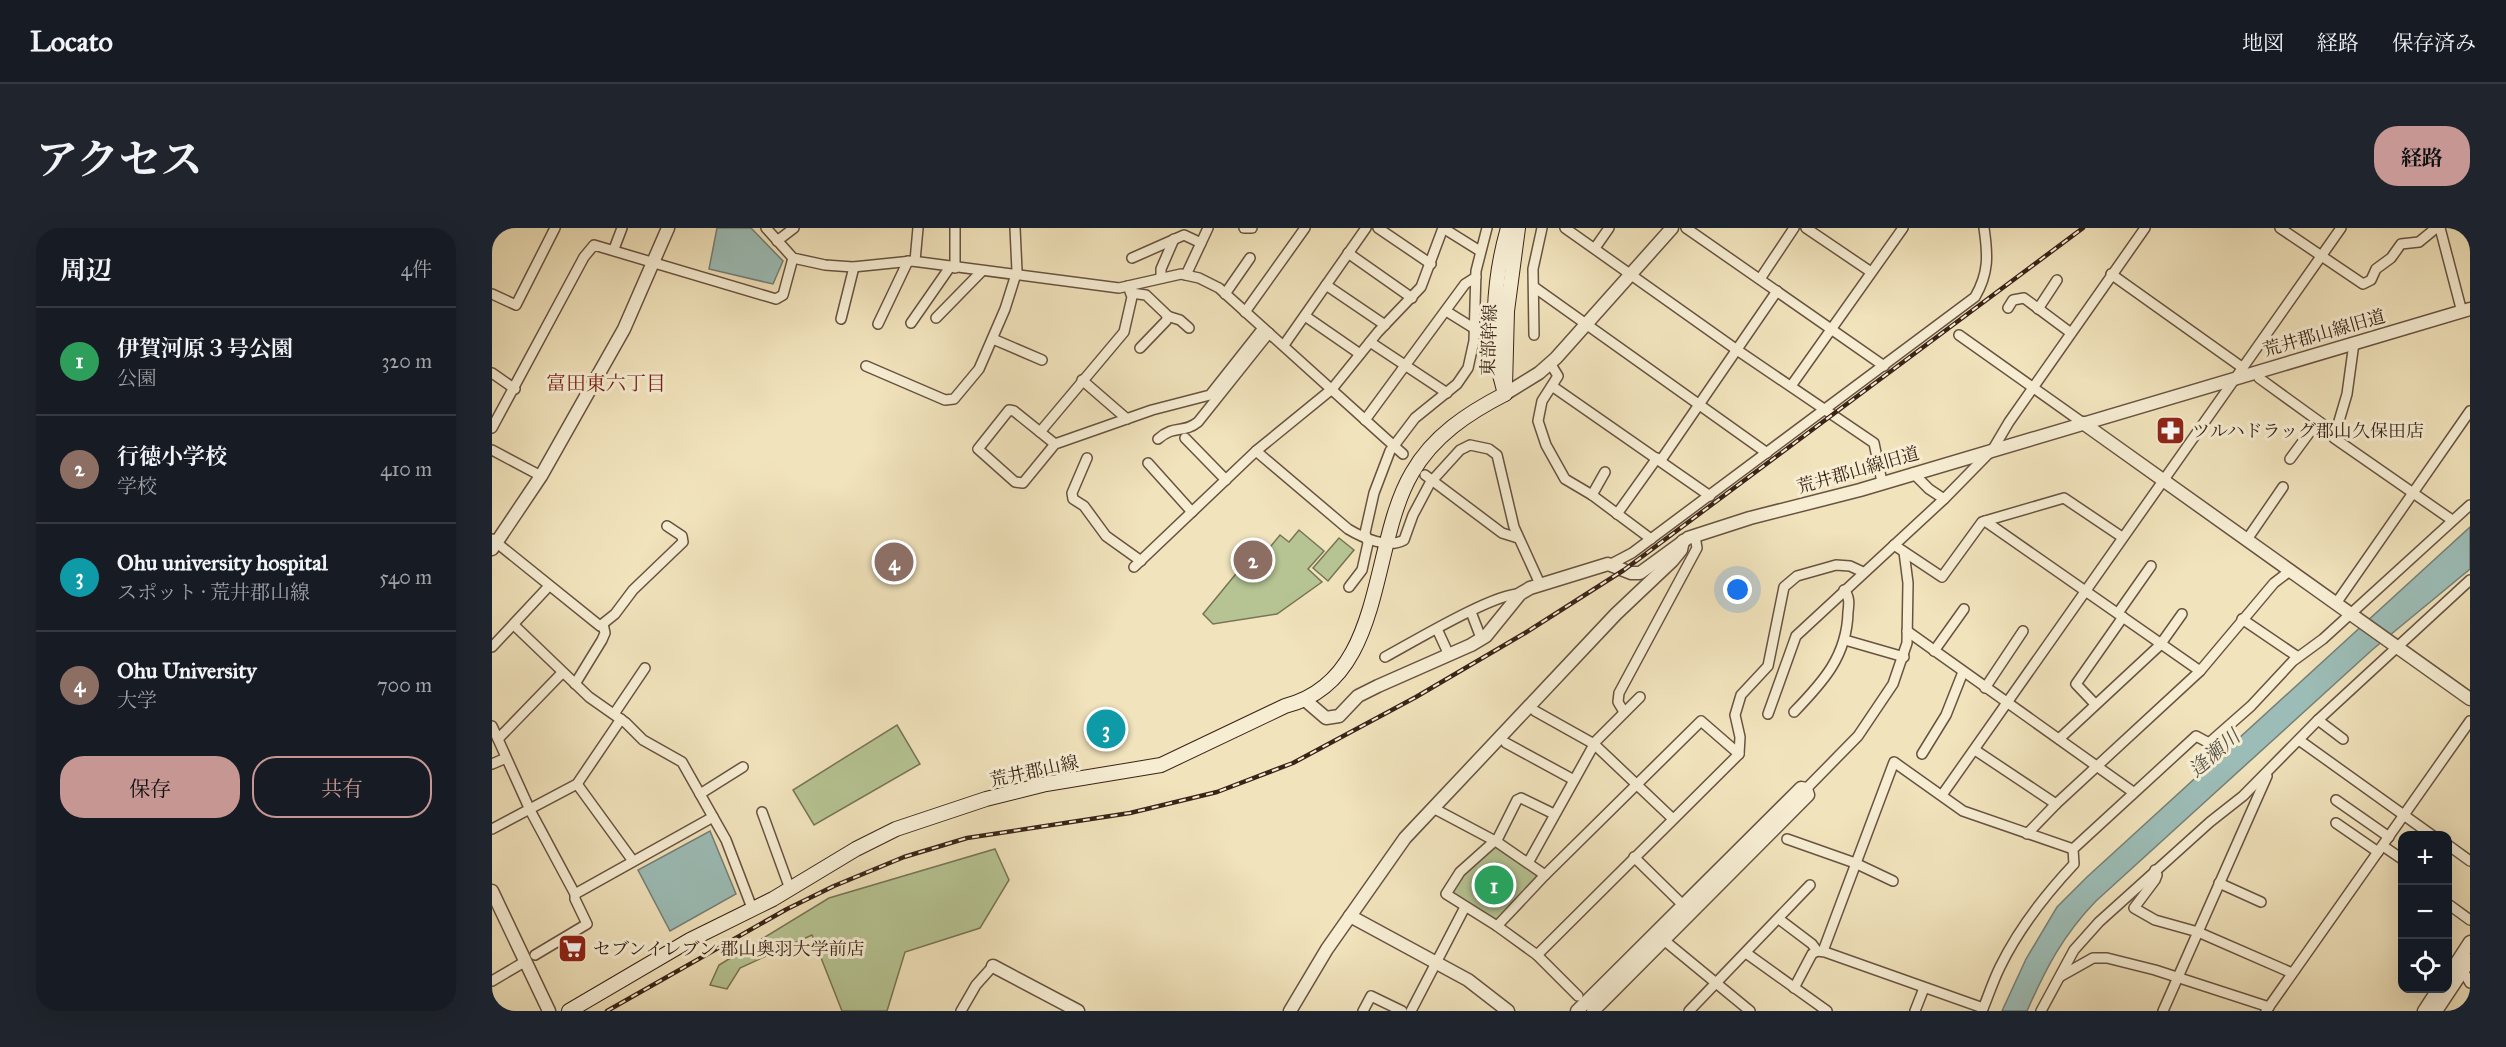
<!DOCTYPE html>
<html lang="ja">
<meta charset="utf-8">
<style>
body{margin:0;font-family:"IM FELL Great Primer","Noto Serif JP",serif;background:#20242c;color:#f1f3f6}
.controls{position:absolute;right:18px;bottom:18px;display:grid;overflow:hidden;border-radius:12px;box-shadow:0 6px 24px #0002}
.controls button{width:54px;height:54px;display:grid;place-items:center;padding:0;border:0;border-bottom:2px solid #363941;background:#171b24;color:#f1f3f6;font:30px sans-serif}
.you{position:absolute;left:1246px;top:362px;width:21px;height:21px;margin:-15px;border:4px solid #fff;border-radius:50%;background:#1a73e8;box-shadow:0 0 0 9px #1a73e833}
.badge{display:grid;place-items:center;width:39px;height:39px;border-radius:50%;background:#c59692;color:#fff;font-size:20px;font-weight:700}
.pin{position:absolute;translate:-50% -50%;border:3px solid #fff;box-shadow:0 2px 6px #0006}
.list{margin:0;padding:0;list-style:none}
h2{display:flex;justify-content:space-between;align-items:center;height:78px;margin:0;padding:0 24px;font-size:26px}
h2 small{font-size:20px;font-weight:400;color:#9ea1a6}
.list li{display:grid;grid-template-columns:39px 1fr auto;gap:18px;align-items:center;box-sizing:border-box;height:108px;padding:0 24px;border-top:2px solid #363941}
.list b{display:block;font-size:22px;white-space:nowrap}
.list p{margin:0;font-size:20px;white-space:nowrap;color:#9ea1a6}
.list em{font-size:20px;font-style:normal;color:#9ea1a6}
.actions{display:flex;gap:12px;padding:18px 24px}
.actions a{flex:1;padding:14px 0;border:2px solid #c59692;border-radius:24px;text-align:center;font-size:21px;color:#c59692}
.actions .main{background:#c59692;color:#111}
.icon{flex:none;width:33px;height:33px;fill:none;stroke:currentColor;stroke-width:2;stroke-linecap:round;stroke-linejoin:round}
.map{position:relative;flex:none;width:1978px;height:783px;overflow:hidden;border-radius:24px}
header{display:flex;align-items:center;gap:36px;box-sizing:border-box;height:84px;padding:0 30px;background:#171b24;border-bottom:2px solid #363941}
header strong{font-size:28px}
nav{display:flex;gap:33px;margin-inline-start:auto;font-size:21px}
.intro{display:flex;align-items:center;justify-content:space-between;box-sizing:border-box;height:144px;padding:0 36px}
h1{margin:0;font-size:42px}
.button{padding:15px 27px;border-radius:24px;background:#c59692;color:#111;font-size:21px;font-weight:700}
main{display:flex;gap:36px;padding:0 36px}
aside{flex:1;background:#171b24;border-radius:24px;box-shadow:0 6px 24px #0002}
.map>svg:first-child{display:block}
.green{fill:#b6c493;stroke:#787456;stroke-width:1.5}
.water{fill:#9cbdb7;stroke:#757f77;stroke-width:1.5}
.lines{fill:none;stroke-linecap:round;stroke-linejoin:round}
.minor-casing{stroke:#685341;stroke-width:12}
.tertiary-casing{stroke:#685341;stroke-width:15}
.secondary-casing{stroke:#3a2318;stroke-width:16}
.minor{stroke:#f6edd3;stroke-width:9}
.tertiary{stroke:#f6edd3;stroke-width:12}
.secondary{stroke:#f6edd3;stroke-width:14}
.rail-casing{stroke:#3a2318;stroke-width:4.5}
.rail{stroke:#f6edd3;stroke-width:2;stroke-dasharray:7;stroke-linecap:butt}
.labels{text-anchor:middle;dominant-baseline:central;stroke-width:6;stroke-linejoin:round;paint-order:stroke}
.street-label{font-size:18px;fill:#3a2318;stroke:#f6edd3}
.poi-label{font-size:18px;fill:#3a2318;stroke:#f6edd3;text-anchor:start}
.neighbourhood-label{font-size:20px;fill:#7a1f14;stroke:#f6edd3}
.water-label{font-size:20px;font-style:italic;fill:#575148;stroke:#f6edd3}
</style>
<header>
<strong>Locato</strong>
<nav><a>地図</a><a>経路</a><a>保存済み</a></nav>
</header>
<div class="intro"><h1>アクセス</h1><a class="button">経路</a></div>
<main>
<aside>
<h2>周辺<small>4件</small></h2>
<ul class="list">
<li><span class="badge" style="background:#2e9e5b">1</span><div><b>伊賀河原３号公園</b><p>公園</p></div><em>320 m</em></li>
<li><span class="badge" style="background:#8d6e63">2</span><div><b>行徳小学校</b><p>学校</p></div><em>410 m</em></li>
<li><span class="badge" style="background:#0f9aa8">3</span><div><b>Ohu university hospital</b><p>スポット · 荒井郡山線</p></div><em>540 m</em></li>
<li><span class="badge" style="background:#8d6e63">4</span><div><b>Ohu University</b><p>大学</p></div><em>700 m</em></li>
</ul>
<div class="actions"><a class="main">保存</a><a>共有</a></div>
</aside>
<div class="map">
<svg width="1978" height="783" viewBox="0 0 1978 783">
<rect width="100%" height="100%" fill="#f1e3bc"/>
<filter id="stains"><feTurbulence type="fractalNoise" baseFrequency=".00333" numOctaves="4"/><feColorMatrix values="0 0 0 0 .2 0 0 0 0 .09 0 0 0 0 .02 0 0 0 .5 -.17"/></filter>
<radialGradient id="worn" r=".72"><stop offset=".6" stop-color="#630" stop-opacity="0"/><stop offset="1" stop-color="#630" stop-opacity=".3"/></radialGradient>
<!-- green -->
<g class="green">
<path d="M807 302 832 323 816 341 830 354 785 386 721 396 711 386 766 319 774 324 788 307 797 314Z"/>
<path d="M847 310 862 322 836 353 821 340Z"/>
<path d="M405 497 428 536 322 597 301 562Z"/>
<path d="M1001 619H1005L1046 647 1047 651 1008 691H1003L958 668 971 646Z"/>
<path d="M503 621 517 652 488 700 413 724 395 783H350L320 707 248 740 235 761 218 757 227 737 337 670Z"/>
</g>
<!-- water -->
<g class="water">
<path d="M225 0H259L291 33 281 56 217 41Z"/>
<path d="M1978 299V341L1880 422 1604 673C1571 707 1554 740 1535 783H1510L1534 731 1565 679 1595 649Z"/>
<path d="M218 603 244 666 178 703 146 642Z"/>
</g>
<g class="lines">
<defs>
<g id="minor">
<path d="M274 0 301 30 333 37 361 39 420 33 627 60 689 46 707 50 727 60 911 226"/>
<path d="M463 0V40"/>
<path d="M752 0H760"/>
<path d="M886 0 939 36"/>
<path d="M951 0 988 23"/>
<path d="M1073 0 1245 122 1382 215 1390 254"/>
<path d="M1194 0 1392 138"/>
<path d="M1314 0 1379 44"/>
<path d="M1788 0 1871 56 1879 52 1884 41 1899 30 1909 16 1927 14 1944 0"/>
<path d="M1948 0 1970 84"/>
<path d="M0 2 1 0"/>
<path d="M285 13 302 0"/>
<path d="M1103 20 1117 0"/>
<path d="M122 21 130 0"/>
<path d="M856 25 920 70"/>
<path d="M640 30 692 7 709 15"/>
<path d="M423 33 426 0"/>
<path d="M1619 46 1751 140"/>
<path d="M694 47 716 0"/>
<path d="M669 49V41L682 11"/>
<path d="M1268 51 1302 0"/>
<path d="M834 57 893 97"/>
<path d="M1042 59 1275 225"/>
<path d="M639 65 654 67 676 88 674 93 648 120"/>
<path d="M0 66 24 77 63 0"/>
<path d="M733 66 758 30"/>
<path d="M1516 80 1521 72 1532 70 1579 105"/>
<path d="M1546 81 1565 52"/>
<path d="M954 83 983 101"/>
<path d="M753 84 813 0"/>
<path d="M675 88 688 92 697 100"/>
<path d="M813 88 868 126"/>
<path d="M444 90 490 43"/>
<path d="M349 91 362 39"/>
<path d="M419 95 458 39"/>
<path d="M386 96 416 33"/>
<path d="M1042 107 1041 41 1050 0"/>
<path d="M1467 107 1591 195"/>
<path d="M501 111 550 132"/>
<path d="M878 114 955 165"/>
<path d="M1862 115 1855 166 1842 210 1960 292"/>
<path d="M792 117 874 0"/>
<path d="M1058 135 1066 148 1050 173 1046 193 1054 217 1073 251 1100 267 1159 311"/>
<path d="M374 138 453 172 462 171 487 141 513 81 525 43 523 0"/>
<path d="M1766 143 1767 150 1843 205"/>
<path d="M0 145 23 161"/>
<path d="M590 152 635 191"/>
<path d="M1060 158 1218 268"/>
<path d="M1299 158 1411 0"/>
<path d="M873 192 973 56 984 49"/>
<path d="M0 200 92 29 102 17 284 71 291 67 301 30"/>
<path d="M548 204 632 104 640 69 636 58"/>
<path d="M693 210 734 252"/>
<path d="M666 211C683 196 691 206 706 194L777 105"/>
<path d="M563 216 522 183 517 182 486 221 523 254 531 255 563 216 660 182 718 167 771 100"/>
<path d="M0 222 49 248"/>
<path d="M764 223 856 301C871 310 896 321 912 312L921 287 938 255 968 222 978 217 997 221 1005 227 1022 299 1048 356"/>
<path d="M595 230 580 265 581 271 592 278 614 308 649 333"/>
<path d="M1798 231 1826 193"/>
<path d="M1169 232 1285 63"/>
<path d="M656 235 700 284"/>
<path d="M1421 245 1437 261 1452 271"/>
<path d="M933 247 1010 305 1026 310"/>
<path d="M1100 267 1113 244"/>
<path d="M1125 286 1165 230"/>
<path d="M1493 293 1572 270 1630 309"/>
<path d="M1756 310 1791 259"/>
<path d="M0 311 108 398 123 386 141 362 191 314 190 308 175 298"/>
<path d="M1402 317 1450 349 1490 294 1493 293 1708 443"/>
<path d="M1119 336 1140 325 1483 69C1497 45 1496 27 1492 0"/>
<path d="M642 339 764 223 840 161 886 104 929 59 951 0"/>
<path d="M857 359 870 342 876 315 873 305 882 265 898 223 923 190 965 156 976 140 982 113 984 43 995 0"/>
<path d="M1845 374 1978 183"/>
<path d="M979 384 989 410"/>
<path d="M1626 385 1659 338"/>
<path d="M1750 391 1806 429"/>
<path d="M23 398 97 469 134 495 151 512 190 534 234 612 260 680"/>
<path d="M945 401 957 427"/>
<path d="M1415 403 1641 564"/>
<path d="M1353 412 1412 429"/>
<path d="M0 419 57 358"/>
<path d="M1442 423 1472 381"/>
<path d="M893 429C919 415 1004 364 1028 366"/>
<path d="M83 456 110 412 113 405 111 396"/>
<path d="M1493 460 1531 403"/>
<path d="M1603 476 1584 456 1631 389"/>
<path d="M1043 483 1102 516 1181 591"/>
<path d="M1132 484 1126 474 1127 465 1205 320 1203 308"/>
<path d="M1302 484C1331 454 1355 428 1356 384 1357 376 1358 369 1352 362"/>
<path d="M122 486 153 440"/>
<path d="M1276 486 1304 408 1452 271 1501 221 1517 194 1653 0"/>
<path d="M1826 492 1851 511"/>
<path d="M0 498 38 582 83 666V671L95 696 43 727"/>
<path d="M6 511 70 445"/>
<path d="M1567 511 1668 417 1690 386"/>
<path d="M1807 512 1941 608"/>
<path d="M1014 515 1082 552"/>
<path d="M1483 522 1564 576 1708 443 1782 355 1799 342"/>
<path d="M1430 526 1454 487 1471 444"/>
<path d="M0 536 14 530"/>
<path d="M85 556 141 633"/>
<path d="M1314 561 1366 508 1401 456 1415 415 1416 355 1412 324"/>
<path d="M208 566 251 539"/>
<path d="M1450 567 1849 0"/>
<path d="M1844 572 1897 609"/>
<path d="M941 580 1005 614 1053 647 1209 493 1247 526"/>
<path d="M270 584 298 661"/>
<path d="M1844 595 1886 624"/>
<path d="M0 601 85 556 129 491"/>
<path d="M1535 606 1564 576"/>
<path d="M1295 611 1363 635 1401 653"/>
<path d="M1956 617 1978 633"/>
<path d="M1891 618 1910 631"/>
<path d="M1142 629 1196 682"/>
<path d="M1036 635 1104 513 1148 469"/>
<path d="M1663 642 1665 647 1663 652 1642 680 1663 692 1706 704 1800 745"/>
<path d="M1053 647 1005 698 954 666 968 644 1006 610 1025 572 1029 570 1062 586"/>
<path d="M1727 655 1769 674"/>
<path d="M83 666 221 589"/>
<path d="M1956 676 1978 692"/>
<path d="M1287 691 1320 716 1325 723 1333 724 1491 780"/>
<path d="M1005 698 1045 727 1247 526 1248 509 1243 487 1249 467 1276 438 1292 359 1305 348 1344 337 1358 338 1371 344"/>
<path d="M1173 713 1258 783"/>
<path d="M1331 723 1402 534 1471 583 1581 621"/>
<path d="M1254 725 1335 783"/>
<path d="M1045 727 1086 768"/>
<path d="M1971 743 1978 755"/>
<path d="M1569 748 1601 730H1615L1663 742 1777 779"/>
<path d="M0 753 34 733"/>
<path d="M1302 760 1320 726 1325 723"/>
<path d="M469 783 484 757 501 738"/>
<path d="M871 783 879 768 910 783"/>
<path d="M919 783 973 679"/>
<path d="M1197 783 1318 657"/>
<path d="M1423 783 1432 760"/>
<path d="M1490 783C1496 769 1501 753 1508 739 1527 700 1553 667 1582 636L1581 621 1704 508 1717 515 1759 478 1801 433 1831 411 1978 277"/>
<path d="M1549 783 1582 722 1607 694 1718 594 1751 568 1826 492 1978 352"/>
<path d="M1671 783 1775 548"/>
<path d="M1774 783 1978 493"/>
</g>
<g id="tertiary">
<path d="M1013 166 1047 145 1064 130 1180 0"/>
<path d="M1591 195 1978 471"/>
<path d="M0 321 49 248 132 101 176 0"/>
<path d="M813 472 834 490 847 488 866 468 886 458 979 417 994 408 1028 366 1038 360 1116 336 1139 345H1148L1196 310 1258 290 1368 262 1978 81"/>
<path d="M0 663 57 783"/>
<path d="M858 688 976 752 1016 783"/>
<path d="M501 738 586 783"/>
<path d="M1956 748 1978 714"/>
<path d="M798 783 835 721 913 610 1124 386 1180 333 1189 322 1191 313"/>
<path d="M1085 783 1309 560 1314 561 1316 567 1101 783"/>
<path d="M1932 783 1947 760"/>
<path d="M1944 783 1978 732"/>
</g>
<g id="secondary">
<path d="M1013 158 1015 83 1026 0"/>
<path d="M1013 166C997 114 1001 52 1016 0"/>
<path d="M77 783 198 712 281 671 364 621 404 601 494 571 554 556 669 537 793 478C894 453 877 318 920 245 941 208 976 185 1013 166"/>
</g>
</defs>
<!-- minor casing -->
<use href="#minor" class="minor-casing"/>
<!-- tertiary casing -->
<use href="#tertiary" class="tertiary-casing"/>
<!-- secondary casing -->
<use href="#secondary" class="secondary-casing"/>
<!-- minor -->
<use href="#minor" class="minor"/>
<!-- tertiary -->
<use href="#tertiary" class="tertiary"/>
<!-- secondary -->
<use href="#secondary" class="secondary"/>
<defs>
<path id="rail" d="M115 783 295 681 342 658 412 629 475 610 638 585 725 564 801 535 924 469 1033 405 1132 342 1591 0"/>
</defs>
<!-- rail casing -->
<use href="#rail" class="rail-casing"/>
<!-- rail -->
<use href="#rail" class="rail"/>
</g>
<!-- icons -->
<defs>
<symbol id="pharmacy-square" viewBox="-11 -11 22 22"><rect x="-9" y="-9" width="18" height="18" rx="4" fill="#8f2418" stroke="#f6edd3"/><path d="M-2-6h4v4h4v4h-4v4h-4v-4h-4v-4h4Z" fill="#fff"/></symbol>
<symbol id="supermarket-square" viewBox="-11 -11 22 22"><rect x="-9" y="-9" width="18" height="18" rx="4" fill="#8f2418" stroke="#f6edd3"/><path d="M-6-5.5h2.5l.6 2H6L4.5 2H-2.5L-4.4-4H-6ZM-1.5 3.2a1.3 1.3 0 1 0 .1 0ZM3 3.2a1.3 1.3 0 1 0 .1 0Z" fill="#fff"/></symbol>
</defs>
<g fill-rule="evenodd">
<use href="#pharmacy-square" x="1662" y="186" width="33" height="33"/>
<use href="#supermarket-square" x="64" y="704" width="33" height="33"/>
</g>
<g class="labels">
<!-- street labels -->
<g class="street-label">
<text transform="translate(1832 105) rotate(-16)">荒井郡山線旧道</text>
<text transform="translate(997 112) rotate(-88)">東部幹線</text>
<text transform="translate(1366 242) rotate(-16)">荒井郡山線旧道</text>
<text transform="translate(542 543) rotate(-12)">荒井郡山線</text>
</g>
<!-- poi labels -->
<g class="poi-label">
<text x="1700" y="203">ツルハドラッグ郡山久保田店</text>
<text x="101" y="721">セブンイレブン 郡山奥羽大学前店</text>
</g>
<!-- neighbourhood labels -->
<g class="neighbourhood-label">
<text x="114" y="155">富田東六丁目</text>
</g>
<!-- water labels -->
<g class="water-label">
<text transform="translate(1722 525) rotate(-41)">逢瀬川</text>
</g>
</g>
<rect width="100%" height="100%" filter="url(#stains)"/>
<rect width="100%" height="100%" fill="url(#worn)"/>
</svg>
<div class="controls">
<button>+</button>
<button>−</button>
<button><svg class="icon" aria-label="locate" viewBox="0 0 24 24"><circle cx="12" cy="12" r="6"/><path d="M12 2v4M12 18v4M2 12h4M18 12h4"/></svg></button>
</div>
<div class="you"></div>
<div class="pin badge" style="left:1002px;top:657px;background:#2e9e5b">1</div>
<div class="pin badge" style="left:761px;top:332px;background:#8d6e63">2</div>
<div class="pin badge" style="left:614px;top:501px;background:#0f9aa8">3</div>
<div class="pin badge" style="left:402px;top:334px;background:#8d6e63">4</div>
</div>
</main>
